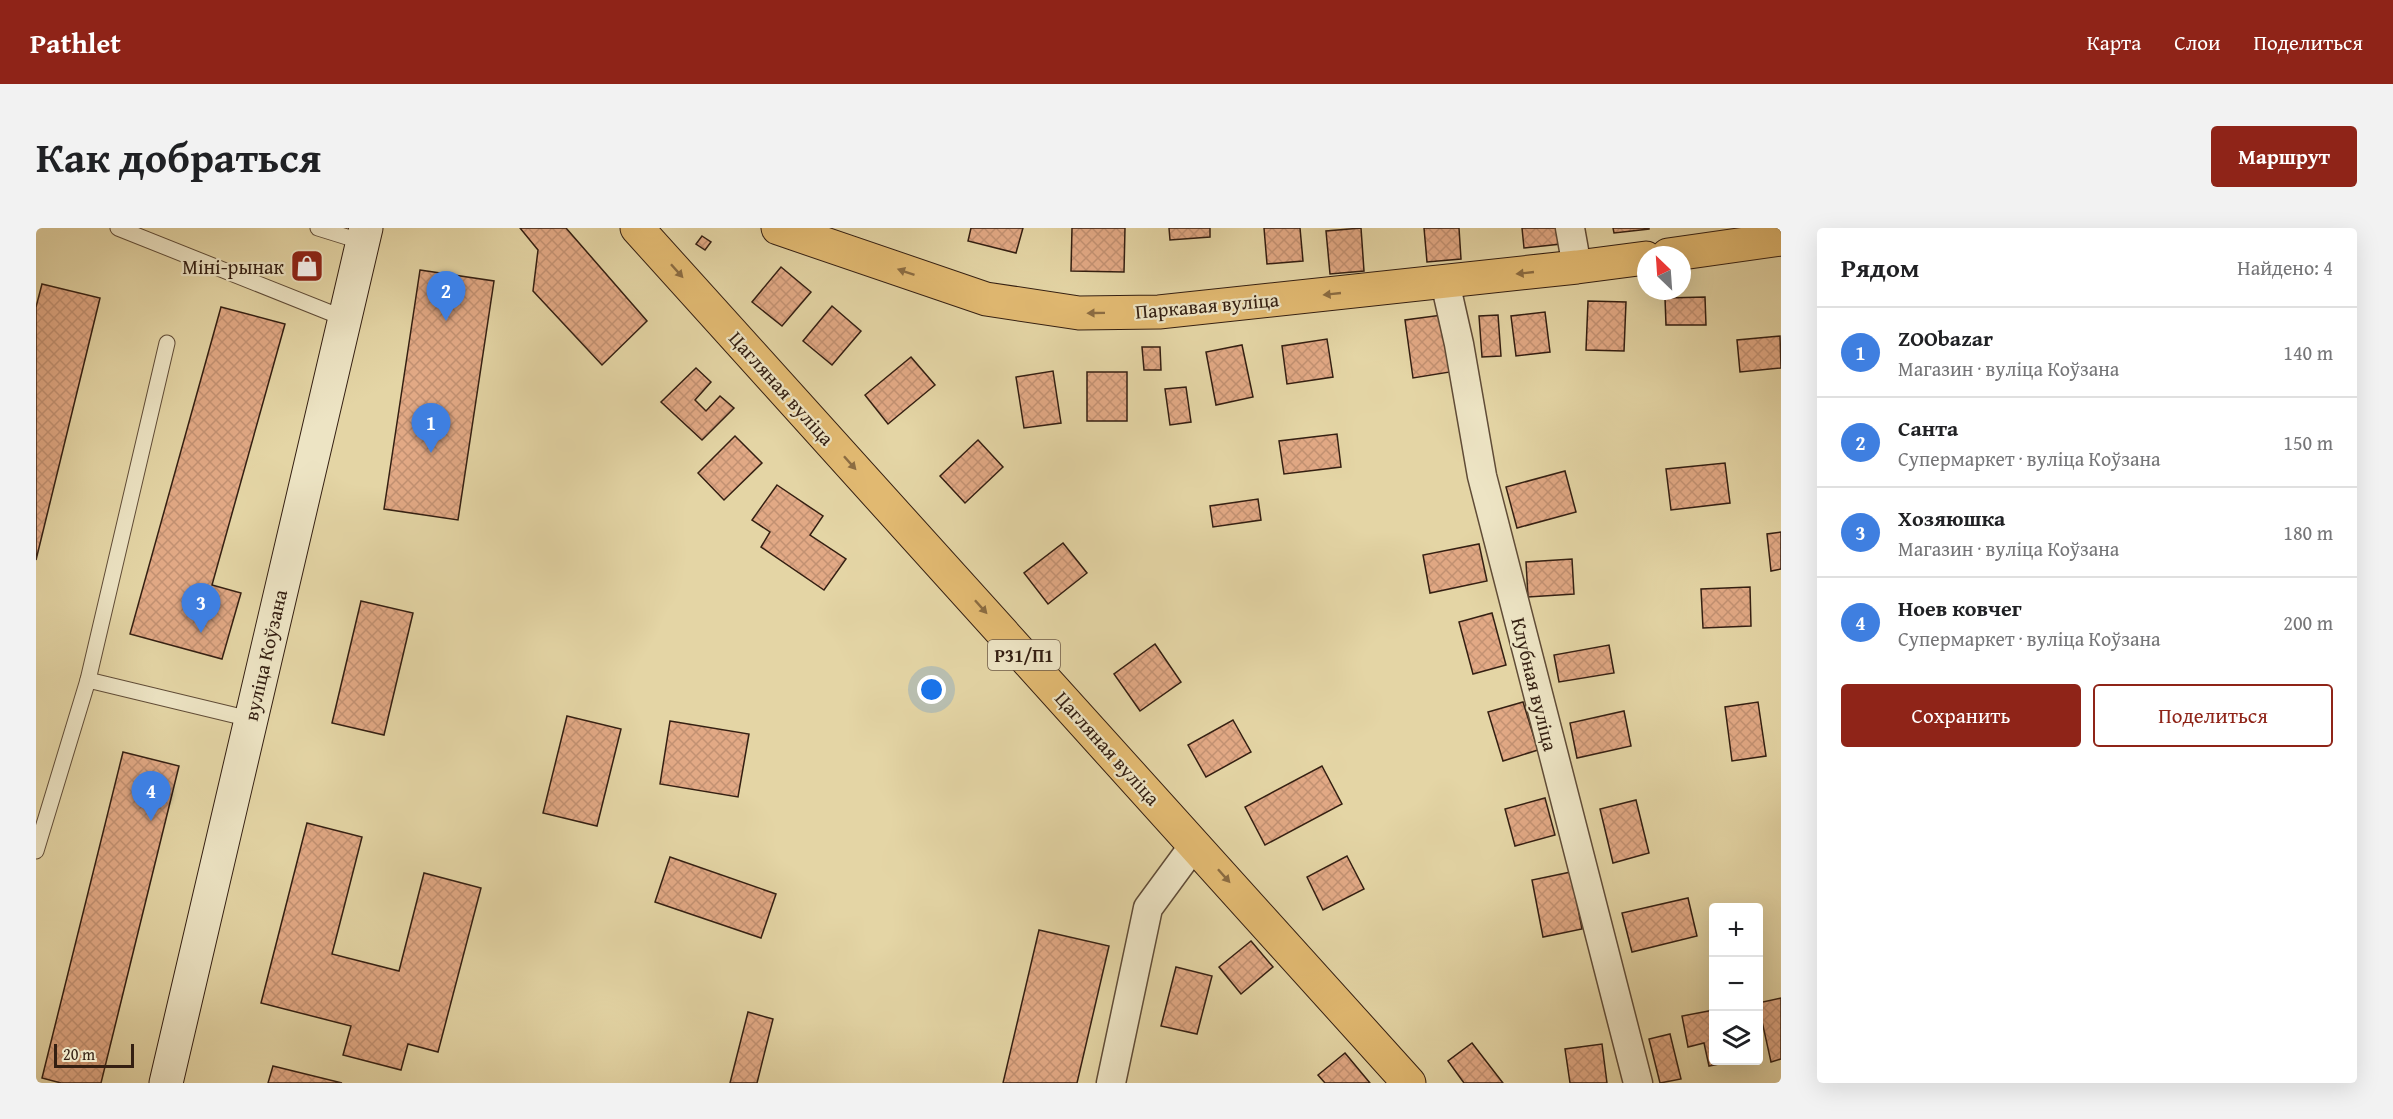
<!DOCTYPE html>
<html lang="ru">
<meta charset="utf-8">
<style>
body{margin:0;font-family:"Gentium Book Plus",serif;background:#f2f2f2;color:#202124}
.controls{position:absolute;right:18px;bottom:18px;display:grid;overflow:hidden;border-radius:6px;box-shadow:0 6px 24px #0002}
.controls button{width:54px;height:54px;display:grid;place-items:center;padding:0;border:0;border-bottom:2px solid #e0e0e0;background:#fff;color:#202124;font:30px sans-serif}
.compass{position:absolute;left:1601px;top:18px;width:54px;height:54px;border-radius:50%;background:#fff;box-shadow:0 6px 24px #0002;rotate:335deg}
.scale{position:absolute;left:18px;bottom:15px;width:80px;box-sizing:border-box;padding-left:6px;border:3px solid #341f12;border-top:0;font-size:16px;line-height:21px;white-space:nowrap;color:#341f12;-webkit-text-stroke:4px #ede4c4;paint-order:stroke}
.you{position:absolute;left:896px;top:462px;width:21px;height:21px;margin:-15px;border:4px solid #fff;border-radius:50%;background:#1a73e8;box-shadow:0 0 0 9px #1a73e833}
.badge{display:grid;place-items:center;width:39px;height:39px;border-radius:50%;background:#8f2418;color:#fff;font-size:20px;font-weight:700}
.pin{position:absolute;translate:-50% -50px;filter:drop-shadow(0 2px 3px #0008)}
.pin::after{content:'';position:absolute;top:32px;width:21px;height:18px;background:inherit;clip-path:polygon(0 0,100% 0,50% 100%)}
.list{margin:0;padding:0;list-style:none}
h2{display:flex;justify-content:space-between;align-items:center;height:78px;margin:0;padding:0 24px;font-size:26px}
h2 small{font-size:20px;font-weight:400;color:#757577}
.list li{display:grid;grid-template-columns:39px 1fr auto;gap:18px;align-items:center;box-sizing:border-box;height:90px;padding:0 24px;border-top:2px solid #e0e0e0}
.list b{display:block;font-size:22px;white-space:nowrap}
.list p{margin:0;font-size:20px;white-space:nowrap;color:#757577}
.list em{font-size:20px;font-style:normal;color:#757577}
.actions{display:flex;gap:12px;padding:18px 24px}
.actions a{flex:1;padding:14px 0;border:2px solid #8f2418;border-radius:6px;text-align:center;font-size:21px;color:#8f2418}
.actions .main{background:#8f2418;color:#fff}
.icon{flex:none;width:33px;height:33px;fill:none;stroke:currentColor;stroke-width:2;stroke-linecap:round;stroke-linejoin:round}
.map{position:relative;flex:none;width:1745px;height:855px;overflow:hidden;border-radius:6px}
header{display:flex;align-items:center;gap:36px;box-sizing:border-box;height:84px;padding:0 30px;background:#8f2418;color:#fff}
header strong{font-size:28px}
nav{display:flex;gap:33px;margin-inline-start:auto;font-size:21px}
.intro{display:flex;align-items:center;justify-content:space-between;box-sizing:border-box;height:144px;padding:0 36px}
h1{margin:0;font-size:42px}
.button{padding:15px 27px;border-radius:6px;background:#8f2418;color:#fff;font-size:21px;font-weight:700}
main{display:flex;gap:36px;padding:0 36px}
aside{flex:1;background:#fff;border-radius:6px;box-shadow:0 6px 24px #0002}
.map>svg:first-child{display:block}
.building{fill:url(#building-cross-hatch);stroke:#341f12;stroke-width:1.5}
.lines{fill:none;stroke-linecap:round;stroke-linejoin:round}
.lane-casing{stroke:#604c37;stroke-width:17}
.street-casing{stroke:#604c37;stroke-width:31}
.secondary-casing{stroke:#341f12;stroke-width:35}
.primary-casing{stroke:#341f12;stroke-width:35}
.lane{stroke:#ede4c4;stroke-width:15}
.street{stroke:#ede4c4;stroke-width:28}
.secondary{stroke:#ede4c4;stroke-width:33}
.primary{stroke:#e2ba72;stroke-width:33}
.oneway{fill:#8b6c42}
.labels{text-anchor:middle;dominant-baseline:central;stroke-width:4.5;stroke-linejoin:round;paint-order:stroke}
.shield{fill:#ede4c4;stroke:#6c5a47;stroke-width:1.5}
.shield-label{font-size:18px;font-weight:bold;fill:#341f12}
.poi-label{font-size:20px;fill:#341f12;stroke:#ede4c4;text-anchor:end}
.street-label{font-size:20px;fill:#341f12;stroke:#ede4c4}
</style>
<header>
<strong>Pathlet</strong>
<nav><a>Карта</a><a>Слои</a><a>Поделиться</a></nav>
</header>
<div class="intro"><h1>Как добраться</h1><a class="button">Маршрут</a></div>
<main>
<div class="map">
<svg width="1745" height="855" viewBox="0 0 1745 855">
<defs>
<pattern id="building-cross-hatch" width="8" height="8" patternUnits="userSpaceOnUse" patternTransform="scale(1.5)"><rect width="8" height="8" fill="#e2a985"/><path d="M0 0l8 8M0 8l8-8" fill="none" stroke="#c29172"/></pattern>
</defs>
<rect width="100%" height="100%" fill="#e4d5a5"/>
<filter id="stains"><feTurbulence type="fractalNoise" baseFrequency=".00333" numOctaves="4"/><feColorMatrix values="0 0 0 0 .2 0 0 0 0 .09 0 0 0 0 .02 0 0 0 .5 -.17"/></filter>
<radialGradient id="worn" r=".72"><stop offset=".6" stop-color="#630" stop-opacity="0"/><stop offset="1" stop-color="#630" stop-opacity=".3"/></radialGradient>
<!-- building -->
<g class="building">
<path d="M484 0H530L611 93 566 137 497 63 502 22Z"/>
<path d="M935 0H987L980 25 932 13Z"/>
<path d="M1036 0H1089L1088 44 1035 43Z"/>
<path d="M1133 0H1174V9L1134 12Z"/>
<path d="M1228 0H1264L1267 33 1231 36Z"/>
<path d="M1325 0 1328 43 1294 46 1290 3Z"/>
<path d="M1388 0H1423L1425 31 1391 34Z"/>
<path d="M1486 0H1523L1525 16 1488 20Z"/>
<path d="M1577 0H1613V1L1578 5Z"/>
<path d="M666 8 675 14 669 22 660 16Z"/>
<path d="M745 39 775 64 746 98 716 74Z"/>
<path d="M384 42 458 53 422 292 348 281Z"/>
<path d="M6 56 64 70 0 332V79Z"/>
<path d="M1669 69 1670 97H1630L1629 70Z"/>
<path d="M1552 73 1590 74 1588 123 1550 122Z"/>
<path d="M796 78 825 103 796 137 767 113Z"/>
<path d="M185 79 249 96 176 357 205 365 186 431 94 406Z"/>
<path d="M1509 84 1514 124 1480 128 1475 88Z"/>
<path d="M1406 87 1414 144 1377 150 1369 92Z"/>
<path d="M1462 87 1465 128 1446 129 1443 88Z"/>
<path d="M1744 108 1745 140 1704 144 1701 112Z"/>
<path d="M1291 111 1297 149 1251 156 1246 118Z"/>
<path d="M1206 117 1217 169 1180 177 1170 124Z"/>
<path d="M1106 119H1124L1125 142H1108Z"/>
<path d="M875 129 899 157 852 196 829 167Z"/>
<path d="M660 140 675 154 659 172 670 183 684 168 698 180 666 212 625 174Z"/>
<path d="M1017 143 1025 195 988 200 980 149Z"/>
<rect x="1051" y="144" width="40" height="49"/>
<path d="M1150 159 1155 194 1134 197 1129 161Z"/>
<path d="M1301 206 1305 239 1248 246 1243 213Z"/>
<path d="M699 208 726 235 688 272 662 245Z"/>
<path d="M942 212 967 239 929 275 904 248Z"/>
<path d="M1689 235 1694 275 1635 282 1630 241Z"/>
<path d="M1529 243 1540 284 1481 300 1470 259Z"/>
<path d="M741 257 787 288 774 307 810 331 788 362 725 319 734 304 716 292Z"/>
<path d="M1222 271 1225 292 1177 299 1174 278Z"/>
<path d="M1745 304V341L1735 343 1731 306Z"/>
<path d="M1027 315 1051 345 1012 376 988 345Z"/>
<path d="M1443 316 1451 353 1394 365 1387 327Z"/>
<path d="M1536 331 1538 366 1492 369 1490 334Z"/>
<path d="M1714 359 1715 398 1667 400 1665 361Z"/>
<path d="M325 373 377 385 348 507 296 495Z"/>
<path d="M1456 385 1470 437 1437 446 1423 394Z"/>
<path d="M1119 416 1145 454 1104 483 1078 446Z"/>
<path d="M1573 417 1578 445 1523 454 1518 427Z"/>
<path d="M1487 474 1502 522 1467 533 1452 484Z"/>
<path d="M1722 474 1730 528 1696 533 1689 479Z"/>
<path d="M1588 483 1595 518 1541 530 1534 495Z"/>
<path d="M531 488 585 501 561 598 507 585Z"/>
<path d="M1197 492 1215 524 1170 549 1152 517Z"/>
<path d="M634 493 713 506 702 569 624 556Z"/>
<path d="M87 524 143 538 65 855H25L6 850Z"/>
<path d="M1286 538 1306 576 1229 617 1209 579Z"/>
<path d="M1509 570 1519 607 1479 618 1469 581Z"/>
<path d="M1600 572 1613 625 1577 635 1564 581Z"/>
<path d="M271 595 326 609 296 726 363 743 388 645 445 660 402 824 372 816 365 842 307 827 315 798 225 775Z"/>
<path d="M1311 628 1328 661 1287 682 1271 649Z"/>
<path d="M634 629 740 666 725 710 619 674Z"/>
<path d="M1535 644 1546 701 1507 709 1496 652Z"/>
<path d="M1652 670 1661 708 1596 724 1586 685Z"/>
<path d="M1003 702 1073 718 1041 855H967Z"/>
<path d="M1215 713 1237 739 1205 766 1183 739Z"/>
<path d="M1140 739 1176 748 1161 806 1125 798Z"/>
<path d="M1745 770V831L1735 834 1722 775Z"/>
<path d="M1678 782V832H1702L1673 838 1668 815 1652 819 1646 788Z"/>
<path d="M712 784 737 791 721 855H694Z"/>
<path d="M1634 806 1645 851 1624 855 1613 811Z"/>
<path d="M1436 815 1467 855H1428L1412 833Z"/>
<path d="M1566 816 1571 855H1534L1529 821Z"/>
<path d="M1309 825 1334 855H1289L1282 847Z"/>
<path d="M237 838 306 855H232Z"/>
</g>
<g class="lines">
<defs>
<g id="lane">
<path d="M82 0 310 91"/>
<path d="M282 0 327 14"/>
<path d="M52 452 131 115"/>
<path d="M0 623 52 452 214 491"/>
</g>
<g id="street">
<path d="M1534 0 1541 39"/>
<path d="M1409 54 1423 116 1446 248 1602 855"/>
<path d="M1075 855 1112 680 1159 616"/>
</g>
<path id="secondary" d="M130 855 330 0"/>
<g id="primary">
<path d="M601 0 1373 855"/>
<path d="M742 0 950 71 1043 85 1123 84 1541 39 1610 30"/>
<path d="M1632 27 1745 11"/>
</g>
</defs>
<!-- lane casing -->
<use href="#lane" class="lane-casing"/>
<!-- street casing -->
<use href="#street" class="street-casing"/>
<!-- secondary casing -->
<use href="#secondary" class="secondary-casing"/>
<!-- primary casing -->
<use href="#primary" class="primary-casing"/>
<!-- lane -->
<use href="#lane" class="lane"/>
<!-- street -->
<use href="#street" class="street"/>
<!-- secondary -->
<use href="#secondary" class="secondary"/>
<!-- primary -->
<use href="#primary" class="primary"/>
</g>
<!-- one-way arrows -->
<defs><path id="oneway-solid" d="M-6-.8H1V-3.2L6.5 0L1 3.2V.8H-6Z" transform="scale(1.5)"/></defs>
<g class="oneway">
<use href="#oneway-solid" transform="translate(641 43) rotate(48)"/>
<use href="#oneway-solid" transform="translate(870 44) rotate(-161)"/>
<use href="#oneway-solid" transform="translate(1489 45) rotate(174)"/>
<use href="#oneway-solid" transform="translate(1296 66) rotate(174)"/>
<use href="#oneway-solid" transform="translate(1060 85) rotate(179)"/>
<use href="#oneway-solid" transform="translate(814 235) rotate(48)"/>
<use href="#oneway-solid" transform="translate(945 379) rotate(48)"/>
<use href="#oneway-solid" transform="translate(1188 648) rotate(48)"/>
</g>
<!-- icons -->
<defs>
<symbol id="shop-square" viewBox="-11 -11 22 22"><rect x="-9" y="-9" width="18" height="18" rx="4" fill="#8f2418" stroke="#ede4c4"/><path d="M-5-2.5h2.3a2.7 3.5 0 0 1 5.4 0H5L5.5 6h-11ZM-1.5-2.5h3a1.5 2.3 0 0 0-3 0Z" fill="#fff"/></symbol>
</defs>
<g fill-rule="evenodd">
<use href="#shop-square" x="252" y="19" width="38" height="38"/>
</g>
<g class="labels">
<!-- shield labels -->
<rect class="shield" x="952" y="412" width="72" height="30" rx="4.5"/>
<g class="shield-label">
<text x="988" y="427">Р31/П1</text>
</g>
<!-- poi labels -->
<g class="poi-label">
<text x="248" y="38">Міні-рынак</text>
</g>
<!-- street labels -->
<g class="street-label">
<text transform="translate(1171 77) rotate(-5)">Паркавая вуліца</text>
<text transform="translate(746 160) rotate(48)">Цагляная вуліца</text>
<text transform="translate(229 427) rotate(-77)">вуліца Коўзана</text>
<text transform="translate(1499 456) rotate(76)">Клубная вуліца</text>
<text transform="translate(1072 520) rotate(48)">Цагляная вуліца</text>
</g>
</g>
<rect width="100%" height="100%" filter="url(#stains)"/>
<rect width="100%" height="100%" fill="url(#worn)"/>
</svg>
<div class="controls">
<button>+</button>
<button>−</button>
<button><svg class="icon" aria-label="layers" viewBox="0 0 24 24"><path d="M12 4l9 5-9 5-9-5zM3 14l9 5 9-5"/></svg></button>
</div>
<svg class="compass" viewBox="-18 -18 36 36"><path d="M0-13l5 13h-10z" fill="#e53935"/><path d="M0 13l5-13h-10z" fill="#757577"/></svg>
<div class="scale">20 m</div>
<div class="you"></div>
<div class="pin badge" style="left:395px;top:225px;background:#3f7fe0">1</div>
<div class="pin badge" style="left:410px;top:93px;background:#3f7fe0">2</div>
<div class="pin badge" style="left:165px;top:405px;background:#3f7fe0">3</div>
<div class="pin badge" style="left:115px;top:593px;background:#3f7fe0">4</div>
</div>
<aside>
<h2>Рядом<small>Найдено: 4</small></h2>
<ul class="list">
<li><span class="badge" style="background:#3f7fe0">1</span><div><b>ZOObazar</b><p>Магазин · вуліца Коўзана</p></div><em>140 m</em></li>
<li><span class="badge" style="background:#3f7fe0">2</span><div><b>Санта</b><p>Супермаркет · вуліца Коўзана</p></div><em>150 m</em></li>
<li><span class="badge" style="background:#3f7fe0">3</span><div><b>Хозяюшка</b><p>Магазин · вуліца Коўзана</p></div><em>180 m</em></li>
<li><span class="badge" style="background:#3f7fe0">4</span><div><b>Ноев ковчег</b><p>Супермаркет · вуліца Коўзана</p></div><em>200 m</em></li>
</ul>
<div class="actions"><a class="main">Сохранить</a><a>Поделиться</a></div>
</aside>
</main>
